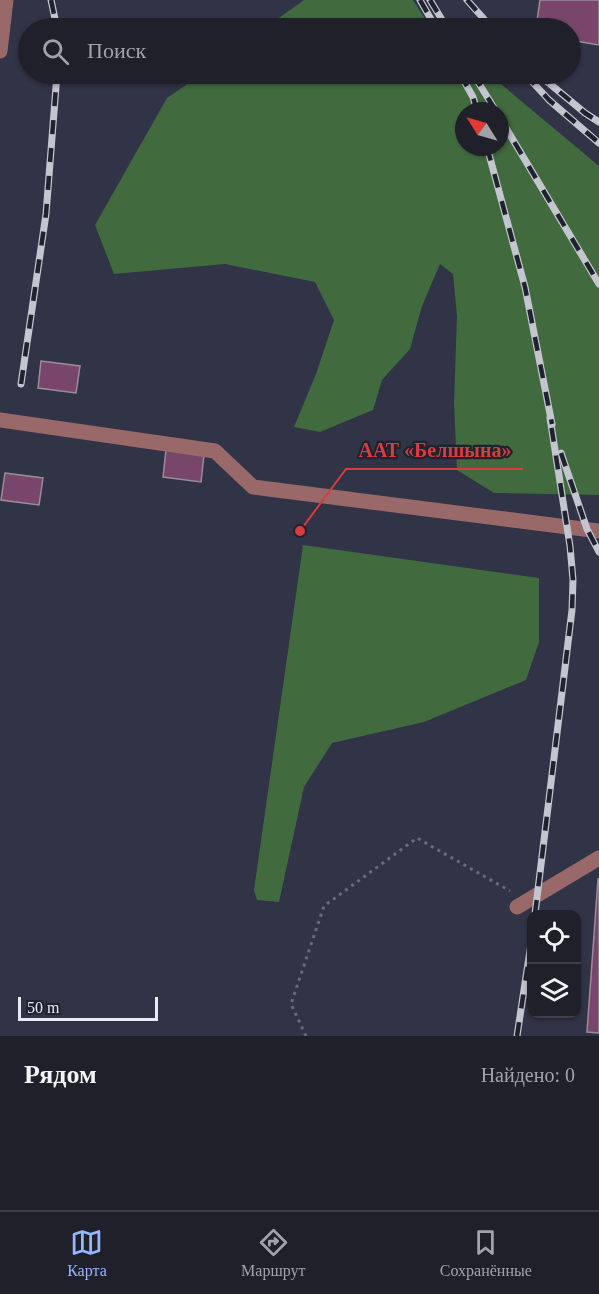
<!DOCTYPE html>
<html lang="ru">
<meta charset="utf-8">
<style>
body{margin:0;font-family:"Times New Roman",serif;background:#2d2d37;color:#f1f3f6}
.controls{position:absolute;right:18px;bottom:18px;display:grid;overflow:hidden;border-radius:12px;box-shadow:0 2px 4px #0004}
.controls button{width:54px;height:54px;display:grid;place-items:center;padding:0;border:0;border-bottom:2px solid #3d3e47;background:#20202b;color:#f1f3f6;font:30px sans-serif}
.compass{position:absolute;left:455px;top:102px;width:54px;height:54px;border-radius:50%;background:#20202b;box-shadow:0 2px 4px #0004;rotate:307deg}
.scale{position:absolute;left:18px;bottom:15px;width:140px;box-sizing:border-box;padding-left:6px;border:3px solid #eaecf5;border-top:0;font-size:16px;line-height:21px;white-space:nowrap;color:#eaecf5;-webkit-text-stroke:4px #20222f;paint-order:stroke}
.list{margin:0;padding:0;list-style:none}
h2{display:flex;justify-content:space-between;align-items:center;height:78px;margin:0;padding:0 24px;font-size:26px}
h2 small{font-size:20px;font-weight:400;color:#a2a3a9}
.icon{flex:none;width:33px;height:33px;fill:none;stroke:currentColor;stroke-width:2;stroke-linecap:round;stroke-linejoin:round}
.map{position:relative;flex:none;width:599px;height:1036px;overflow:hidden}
.search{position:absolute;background:#20202b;box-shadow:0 2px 4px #0004;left:18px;right:18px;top:18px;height:66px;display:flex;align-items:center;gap:15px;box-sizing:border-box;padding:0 21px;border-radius:33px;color:#a2a3a9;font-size:22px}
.sheet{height:174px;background:#20202b}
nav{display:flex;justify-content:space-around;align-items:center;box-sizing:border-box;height:84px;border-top:2px solid #3d3e47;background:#20202b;font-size:16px;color:#a2a3a9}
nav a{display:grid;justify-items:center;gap:3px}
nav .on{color:#94b7fd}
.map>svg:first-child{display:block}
.built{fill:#313347;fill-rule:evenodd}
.forest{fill:#416a3e;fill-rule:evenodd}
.building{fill:#77466a;stroke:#9c8c97;stroke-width:1.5}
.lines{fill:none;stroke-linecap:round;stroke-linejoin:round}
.path{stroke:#6a6b78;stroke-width:3;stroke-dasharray:3 4.5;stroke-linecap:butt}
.minor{stroke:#996868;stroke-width:15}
.rail-casing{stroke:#c3c5cf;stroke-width:7}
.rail{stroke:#20222f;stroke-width:4.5;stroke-dasharray:14;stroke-linecap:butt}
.leader{fill:none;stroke:#d83c3c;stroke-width:2}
.callout-dot{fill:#d83c3c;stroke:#20222f;stroke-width:2}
.callout-label{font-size:20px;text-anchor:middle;font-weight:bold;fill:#d83c3c;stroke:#20222f;stroke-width:4.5;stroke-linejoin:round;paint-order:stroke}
</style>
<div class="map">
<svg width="599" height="1036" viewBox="0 0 599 1036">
<rect width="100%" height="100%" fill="#2a2b39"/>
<!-- built -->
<path class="built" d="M0 0H599V1036H0ZM28 28H570V74H28ZM464 111H500V147H464ZM532 914H576V1014H532Z"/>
<!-- forest -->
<g class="forest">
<path d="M304 0H413L426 20 436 28H265Z"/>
<path d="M202 74H489L599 166V495L494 493 457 470 454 403 457 316 453 274 440 264 422 306 410 349 382 380 373 410 320 432 294 427 316 374 334 320 315 282 225 264 114 274 95 225 167 98ZM464 111H500V147H464Z"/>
<path d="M303 545 539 578V642L526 680 424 722 332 743 304 787 279 902 257 900 254 890Z"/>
</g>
<!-- building -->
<g class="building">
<path d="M540 0H599V45L570 40V28H536Z"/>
<path d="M41 361 80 366 76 393 38 388Z"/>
<path d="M166 450 204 455 201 482 163 477Z"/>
<path d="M5 473 43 478 39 505 1 500Z"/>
<path d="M598 879H599V1033L587 1032Z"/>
</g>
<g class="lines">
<!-- path -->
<path class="path" d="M306 1036 291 1004 324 906 417 838 510 891"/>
<!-- minor -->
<g class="minor">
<path d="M0 51 6 0"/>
<path d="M0 420 215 451 253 487 599 531"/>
<path d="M517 907 599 858"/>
</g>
<defs>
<g id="rail">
<path d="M51 0 57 28"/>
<path d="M420 0 436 28"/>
<path d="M430 0 447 28"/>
<path d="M467 0 492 28"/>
<path d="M460 74 473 97 477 111"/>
<path d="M473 74 496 111"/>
<path d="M525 74 549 100 599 143"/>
<path d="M538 74 585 113 599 122"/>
<path d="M500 118 599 284"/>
<path d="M487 147 525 287 552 424"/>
<path d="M21 384 46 214 57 74"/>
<path d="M561 453 587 529 599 552"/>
<path d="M535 914 572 610 573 580 570 546 550 418"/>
<path d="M517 1036 532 937"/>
</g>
</defs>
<!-- rail casing -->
<use href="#rail" class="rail-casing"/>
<!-- rail -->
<use href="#rail" class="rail"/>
</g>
<!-- callouts -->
<path class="leader" d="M300 531L346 469H523"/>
<circle class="callout-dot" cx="300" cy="531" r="6"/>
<g class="callout-label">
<text x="435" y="457">ААТ «Белшына»</text>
</g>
</svg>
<div class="controls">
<button><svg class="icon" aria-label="locate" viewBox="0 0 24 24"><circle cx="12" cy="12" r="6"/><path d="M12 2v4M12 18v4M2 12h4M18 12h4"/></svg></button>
<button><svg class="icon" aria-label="layers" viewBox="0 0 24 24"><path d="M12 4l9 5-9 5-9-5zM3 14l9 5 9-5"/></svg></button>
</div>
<svg class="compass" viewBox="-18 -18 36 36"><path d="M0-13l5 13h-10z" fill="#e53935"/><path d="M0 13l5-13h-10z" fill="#a2a3a9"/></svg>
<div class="scale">50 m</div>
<div class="search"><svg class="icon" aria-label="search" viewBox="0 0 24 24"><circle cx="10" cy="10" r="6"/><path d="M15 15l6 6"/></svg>Поиск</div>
</div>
<section class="sheet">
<h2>Рядом<small>Найдено: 0</small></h2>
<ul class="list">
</ul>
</section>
<nav>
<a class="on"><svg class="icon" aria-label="map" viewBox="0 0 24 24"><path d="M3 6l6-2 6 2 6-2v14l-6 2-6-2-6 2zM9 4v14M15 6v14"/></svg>Карта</a>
<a><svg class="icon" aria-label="directions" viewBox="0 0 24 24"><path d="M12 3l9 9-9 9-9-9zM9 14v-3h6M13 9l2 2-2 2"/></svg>Маршрут</a>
<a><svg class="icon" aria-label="saved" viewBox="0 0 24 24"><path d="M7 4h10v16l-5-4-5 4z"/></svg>Сохранённые</a>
</nav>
